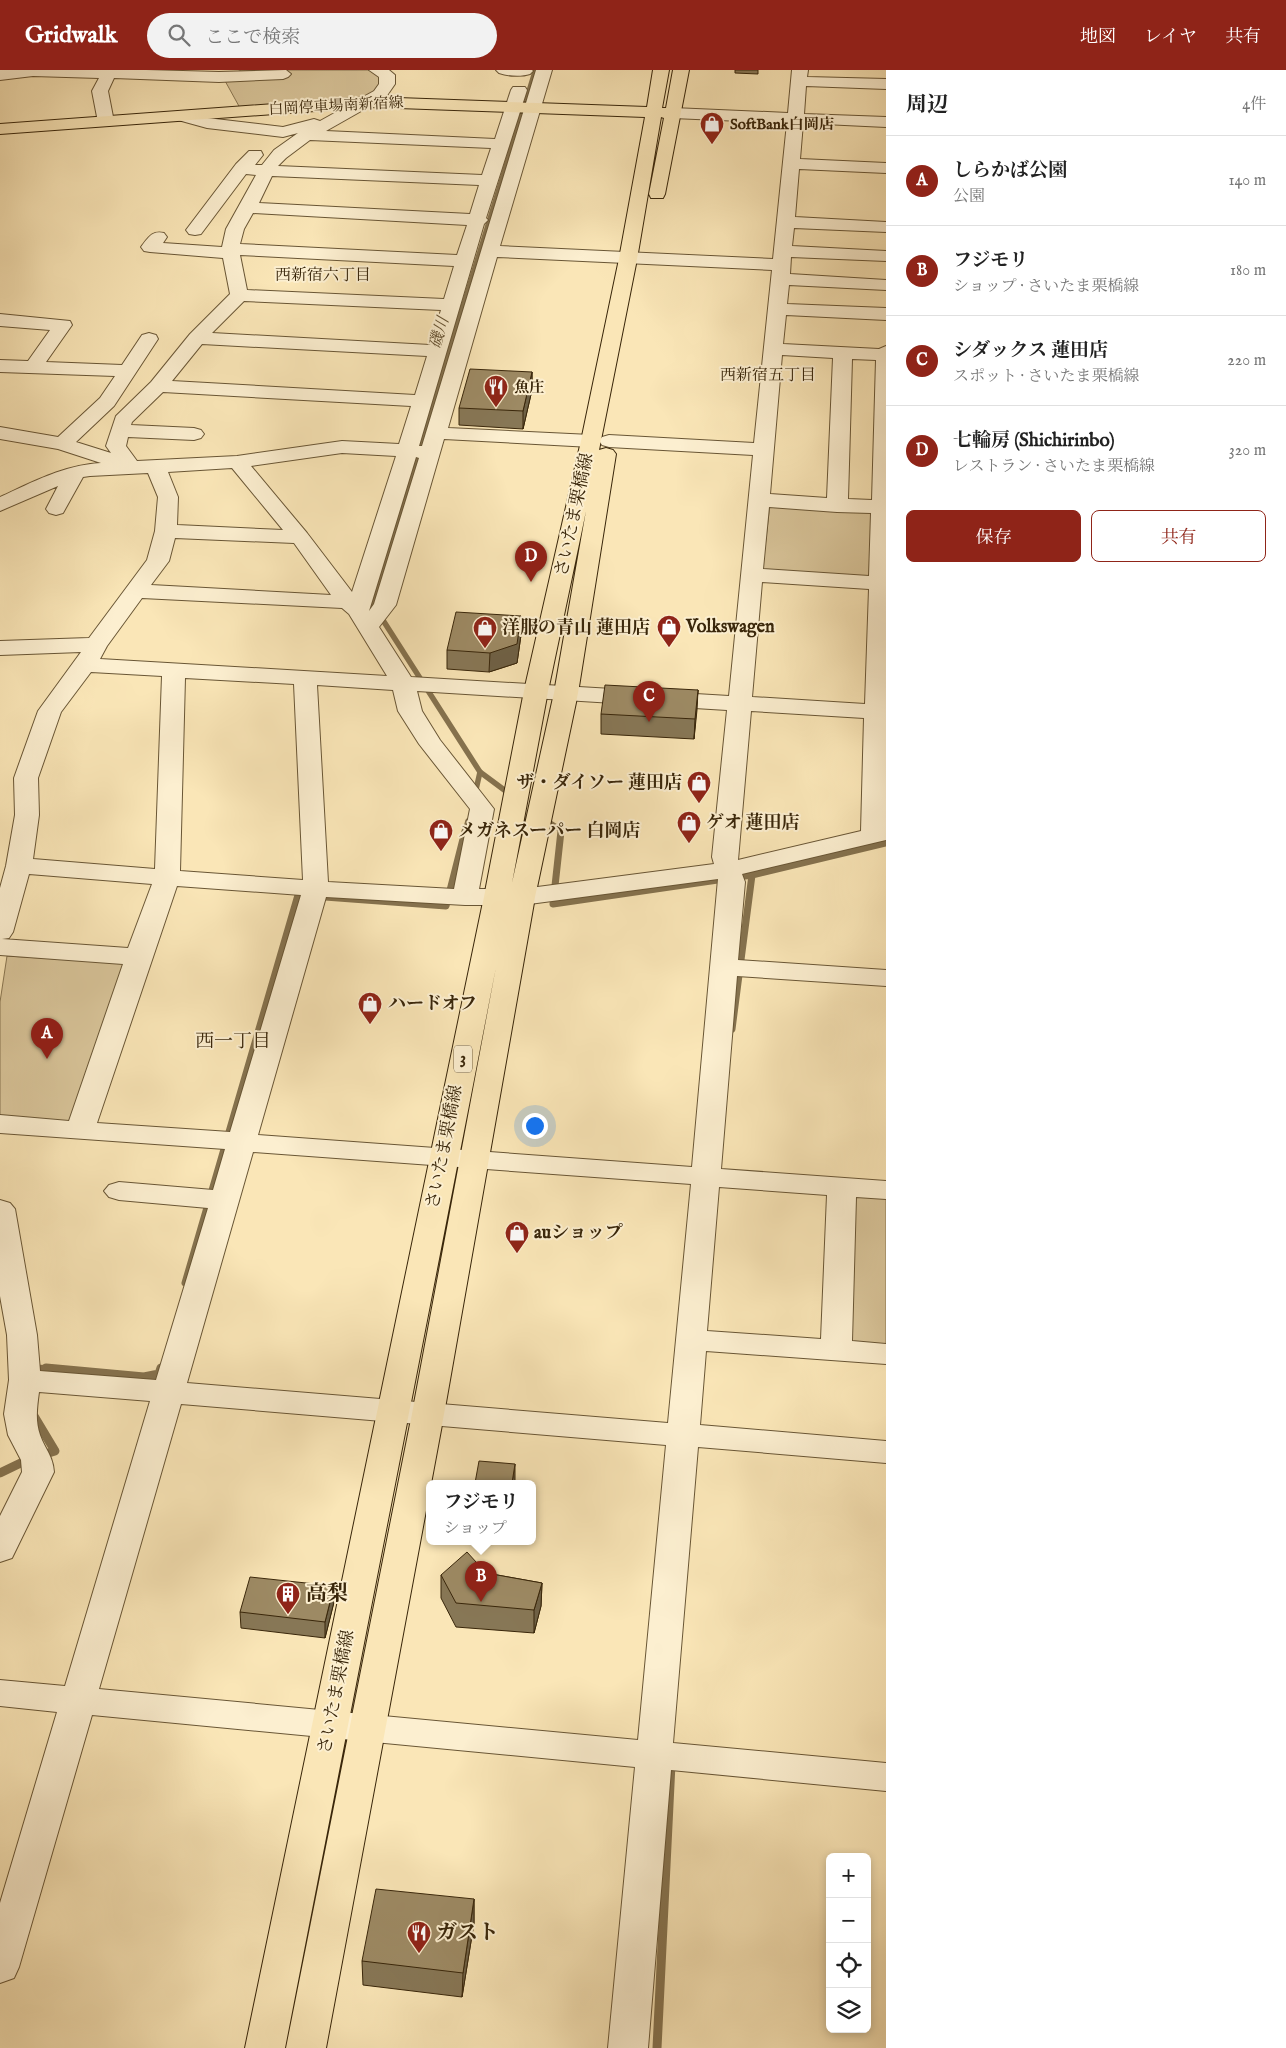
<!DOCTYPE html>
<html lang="ja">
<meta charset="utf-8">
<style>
body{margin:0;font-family:"IM FELL English","Noto Serif JP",serif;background:#f2f2f2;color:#222}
.controls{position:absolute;right:15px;bottom:15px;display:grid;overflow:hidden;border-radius:8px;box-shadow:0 2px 8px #0003}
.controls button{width:45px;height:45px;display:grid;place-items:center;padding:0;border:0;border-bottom:1px solid #e0e0e0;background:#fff;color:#222;font:25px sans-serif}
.you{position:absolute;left:534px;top:1055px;width:18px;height:18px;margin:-12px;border:4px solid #fff;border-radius:50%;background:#1a73e8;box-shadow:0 0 0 8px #1a73e833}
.badge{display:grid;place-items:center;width:32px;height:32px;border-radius:50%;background:#8f2418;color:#fff;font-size:16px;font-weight:700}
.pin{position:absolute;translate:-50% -41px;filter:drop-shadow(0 1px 2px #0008)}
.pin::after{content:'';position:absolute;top:26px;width:18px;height:15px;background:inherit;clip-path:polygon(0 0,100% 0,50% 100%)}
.popup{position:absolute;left:426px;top:1410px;width:110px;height:65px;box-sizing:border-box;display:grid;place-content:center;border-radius:8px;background:#fff;filter:drop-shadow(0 1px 4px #0005);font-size:16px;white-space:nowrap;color:#767676}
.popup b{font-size:19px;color:#222}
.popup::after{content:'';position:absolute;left:50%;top:100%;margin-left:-10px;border:10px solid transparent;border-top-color:#fff}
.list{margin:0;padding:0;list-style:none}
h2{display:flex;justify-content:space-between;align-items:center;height:65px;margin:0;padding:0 20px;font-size:21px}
h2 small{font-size:16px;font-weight:400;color:#767676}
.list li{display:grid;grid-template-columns:32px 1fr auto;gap:15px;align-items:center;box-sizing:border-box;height:90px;padding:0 20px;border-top:1px solid #e0e0e0}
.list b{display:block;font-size:19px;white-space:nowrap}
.list p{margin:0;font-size:16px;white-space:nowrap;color:#767676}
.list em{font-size:16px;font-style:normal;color:#767676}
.actions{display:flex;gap:10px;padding:15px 20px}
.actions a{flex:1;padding:11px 0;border:1px solid #8f2418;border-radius:8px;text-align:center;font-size:18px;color:#8f2418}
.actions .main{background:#8f2418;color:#fff}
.icon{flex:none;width:28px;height:28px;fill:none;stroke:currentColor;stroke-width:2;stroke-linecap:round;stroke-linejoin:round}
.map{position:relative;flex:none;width:886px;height:1978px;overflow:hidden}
header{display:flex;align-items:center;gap:30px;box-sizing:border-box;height:70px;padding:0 25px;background:#8f2418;color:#fff}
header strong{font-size:24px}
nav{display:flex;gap:28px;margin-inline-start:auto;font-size:18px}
.search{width:350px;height:45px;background:#f2f2f2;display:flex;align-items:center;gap:12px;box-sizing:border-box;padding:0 18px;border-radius:28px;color:#767676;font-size:19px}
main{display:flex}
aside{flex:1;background:#fff}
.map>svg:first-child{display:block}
.green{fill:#d9c59a;stroke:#897652}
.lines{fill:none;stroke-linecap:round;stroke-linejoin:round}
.stream-far3{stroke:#85724e;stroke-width:4.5}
.stream-far2{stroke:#85724e;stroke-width:5.5}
.stream-far1{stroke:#85724e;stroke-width:7}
.stream{stroke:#85724e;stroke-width:9}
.minor-casing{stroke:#695635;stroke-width:2}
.major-casing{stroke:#39260a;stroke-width:2}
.minor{fill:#fcefd0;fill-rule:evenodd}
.major{fill:#fae6b7;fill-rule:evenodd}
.wall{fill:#877756;stroke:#39260a}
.shaded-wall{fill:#6e6146;stroke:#39260a}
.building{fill:#9d8a64;stroke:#39260a}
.labels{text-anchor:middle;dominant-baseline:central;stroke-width:4;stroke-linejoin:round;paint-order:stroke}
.far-street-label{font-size:15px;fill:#39260a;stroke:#fcefd0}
.far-poi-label{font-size:15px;font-weight:bold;fill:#39260a;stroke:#fcefd0;text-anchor:start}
.far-neighbourhood-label{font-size:16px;fill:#39260a;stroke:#fcefd0}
.far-water-label{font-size:16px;font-style:italic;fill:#655232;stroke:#fcefd0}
.shield{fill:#fcefd0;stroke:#746245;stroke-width:1}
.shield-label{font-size:16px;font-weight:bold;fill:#39260a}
.street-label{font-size:18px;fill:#39260a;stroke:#fcefd0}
.poi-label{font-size:18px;font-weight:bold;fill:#39260a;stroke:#fcefd0;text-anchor:start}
.neighbourhood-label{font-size:19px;fill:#39260a;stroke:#fcefd0}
.near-poi-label{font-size:21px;font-weight:bold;fill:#39260a;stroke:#fcefd0;text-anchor:start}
</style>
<header>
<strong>Gridwalk</strong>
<div class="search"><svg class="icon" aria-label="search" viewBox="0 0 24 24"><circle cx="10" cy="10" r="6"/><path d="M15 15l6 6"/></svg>ここで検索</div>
<nav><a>地図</a><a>レイヤ</a><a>共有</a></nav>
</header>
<main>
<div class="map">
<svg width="886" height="1978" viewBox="0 0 886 1978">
<rect width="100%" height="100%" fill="#fae6b7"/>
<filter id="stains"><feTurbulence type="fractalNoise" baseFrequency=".004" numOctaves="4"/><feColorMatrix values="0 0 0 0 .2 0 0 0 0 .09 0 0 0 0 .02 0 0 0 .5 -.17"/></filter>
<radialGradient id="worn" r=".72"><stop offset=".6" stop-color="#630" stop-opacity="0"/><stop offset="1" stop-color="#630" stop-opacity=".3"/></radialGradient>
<!-- green -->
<g class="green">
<path d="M241 0H379L383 2 378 26 240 38 224 9Z"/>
<path d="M770 434 880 440 877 510 762 503Z"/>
<path d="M7 886 124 893 74 1052 0 1047V932Z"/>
<path d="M857 1125 886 1127V1278L853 1275 846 1269 849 1130Z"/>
</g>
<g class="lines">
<!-- stream-far3 -->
<path class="stream-far3" d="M432 337 535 0"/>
<!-- stream-far2 -->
<g class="stream-far2">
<path d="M432 336 372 533 480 702 511 725"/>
<path d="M475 724 480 702"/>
<path d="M544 749 561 760V762"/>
<path d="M465 762 468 751"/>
</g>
<!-- stream-far1 -->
<g class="stream-far1">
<path d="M561 761 553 834 752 805"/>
<path d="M732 959 752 805 886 773"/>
<path d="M185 1213 298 825 446 836 465 761"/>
<path d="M33 1298 60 1299"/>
</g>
<!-- stream -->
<g class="stream">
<path d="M46 1298 144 1307 159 1304 161 1298"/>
<path d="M34 1346 55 1381 42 1385"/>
<path d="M0 1403 29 1389"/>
<path d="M657 1978 671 1694"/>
</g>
<defs>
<g id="minor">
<path d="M0 0H146L219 2 286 0 291 4 288 7 283 9 219 12 114 8 108 21 114 52 112 55H100L98 52 92 21 99 8 33 6 0 10Z"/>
<path d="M369 0H389L395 5V14L386 27 326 61 495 69 511 20 513 17H525L527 20 486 148 488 150 484 154 419 376H422L536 0H552L500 176 773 189 787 53 673 48 667 46 665 43 667 40 673 38 788 43 792 0H808L807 7 886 9V19L806 16 804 44 886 47V57L803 53 800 89 886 93V103L799 99 795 147 886 152V162L794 158 792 176 886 181V191L791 187 790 204 886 210V220L789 215 787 234 886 238V250L786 245 783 274 879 279 886 276V770L742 804 745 812 738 890 886 900V916L737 906 721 1099 886 1111V1129L856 1127 852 1271 886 1274V1294L706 1281 700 1355 886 1371V1393L698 1377 673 1673 886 1693V1721L671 1700 648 1978H608L635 1697 92 1645 19 1897 14 1908 0 1913V1833L57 1642 0 1636V1610L65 1616 150 1331 39 1322C37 1337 35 1351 40 1365 45 1379 53 1386 54 1402L12 1488 0 1492V1446L22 1402 21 1390 8 1365 4 1344 9 1310 7 1265 0 1226V1130L10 1133 15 1139 37 1265 40 1301 156 1310 208 1138 119 1130 109 1127 104 1121 109 1115 119 1112 213 1120 225 1079 0 1063V1045L69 1051 123 894 0 885V818L6 796 15 745 14 708 38 641 81 582 0 585V571L89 568 147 490 155 461 158 427 148 403 90 406 83 407 63 443 56 445 49 443 46 439 58 416 0 441V427C33 412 64 395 101 393L58 379 0 369V357L58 367 100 328 115 306 0 302V290L28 291 50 260 0 256V244L70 251 72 255 46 292 122 295 142 265 149 263 156 265 158 269 114 336 76 372 111 383 106 376 116 346 151 312 190 264 230 224 223 188 150 182 144 181 141 177C148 168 152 160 164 163L167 167 163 173 222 177 226 159 256 105 246 104 201 164 195 165 189 164 186 160 236 94 249 81H261L263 85 255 95H262L274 80 298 63 283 67 207 58 178 50 176 47 178 44 184 42 207 48 283 57 314 49 320 51 374 21 379 14V7ZM310 70 491 78 482 105 278 96 286 88ZM272 106 479 115 470 144 259 133ZM253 143 467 155 457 185 240 174 244 159ZM240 185 454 196 444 229 247 220ZM497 187 772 200 754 373 609 365 602 367 600 370 598 367 591 365 448 358ZM244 231 441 240 430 275 212 263ZM202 274 427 286 415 325 172 311ZM782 285 833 288 827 428 770 424ZM852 289 876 290 872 430 848 429ZM163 322 411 336 399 374 342 371 237 386 137 391 126 376 128 367 194 370 201 368 204 364 201 360 194 358 131 355 132 352ZM444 369 591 377 598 375 600 372 602 375 609 377 753 385 729 626 411 607 379 557 396 535ZM342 383 396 386 352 522 307 463 251 396ZM416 387 419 388 374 534 369 541ZM232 398 283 460 177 455 178 427 168 402ZM769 437 837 442 871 443 869 506 763 499ZM175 468 294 473 331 525 151 515 169 491ZM762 512 869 519 865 634 752 627ZM142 528 342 538 349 544 387 606 100 589 107 576ZM91 602 162 606 155 799 33 789 39 745 38 708 61 642ZM185 608 294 614 303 810 180 801ZM317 615 393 620 398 641 419 674 470 739 454 819 328 812ZM417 621 727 640 712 787 714 794 522 819H479L494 739 440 670 422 641ZM751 641 864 648 861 761 738 790ZM29 804 152 814 128 878 2 869 9 868 13 862ZM718 809 692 1097 258 1065 326 827 465 835H522ZM177 816 301 825 230 1062 97 1053ZM253 1082 691 1114 668 1353 187 1313ZM719 1117 827 1125 821 1269 707 1261ZM181 1334 666 1375 638 1670 99 1619Z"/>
<path d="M496 0H532L533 1 530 4C521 7 508 6 499 3Z"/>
</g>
<path id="major" d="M653 0H669L662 38H666L673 0H689L665 124 663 128H651L649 124 664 48 661 47 637 189 599 380 606 378 613 380 616 384 578 623 535 827 444 1344 326 1978H286L412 1344 496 897 285 1978H245L484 827 524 621 581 371 619 189 645 47 370 37 0 64V54L370 27 647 37ZM586 441 554 623 512 813 548 621Z"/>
</defs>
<!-- minor casing -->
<use href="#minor" class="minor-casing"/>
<!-- major casing -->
<use href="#major" class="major-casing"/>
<!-- minor -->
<use href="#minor" class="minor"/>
<!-- major -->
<use href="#major" class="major"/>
</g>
<!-- wall -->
<g class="wall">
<path d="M735 0H758V4L735 3Z"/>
<path d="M532 302V320L523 359 459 355V338Z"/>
<path d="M521 546V565L517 593 489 602 447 599V580Z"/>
<path d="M698 620 694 669 601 664V644Z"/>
<path d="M486 1503 542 1513 541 1536 534 1563 456 1557 441 1528V1505Z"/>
<path d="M334 1516V1532L325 1568 241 1558 240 1542Z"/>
<path d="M474 1829V1853L462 1927 363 1915 362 1891Z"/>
</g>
<!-- shaded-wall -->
<g class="shaded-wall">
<path d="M532 302V320L523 359V341Z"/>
<path d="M521 546V565L517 593 489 602 490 583Z"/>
<path d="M698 620 697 640 694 669 695 649Z"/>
<path d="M515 1394V1413H512Z"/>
<path d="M542 1513 541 1536 534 1563V1540Z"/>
<path d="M334 1516V1532L325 1568V1552Z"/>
<path d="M474 1829V1853L462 1927 463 1903Z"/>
</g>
<!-- building -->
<g class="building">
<path d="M470 299 532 302 523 341 459 338Z"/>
<path d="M456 542 521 546 517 574 490 583 447 580Z"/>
<path d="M605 615 698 620 695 649 601 644Z"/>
<path d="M479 1391 515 1394 512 1413H475Z"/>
<path d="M467 1482 486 1503 542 1513 534 1540 456 1533 441 1505Z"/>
<path d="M250 1507 334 1516 325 1552 240 1542Z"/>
<path d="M376 1819 474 1829 463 1903 362 1891Z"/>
</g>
<!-- icons -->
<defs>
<symbol id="shop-pin" viewBox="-11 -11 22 30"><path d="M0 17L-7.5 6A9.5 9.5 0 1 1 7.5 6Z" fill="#8f2418" stroke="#fcefd0"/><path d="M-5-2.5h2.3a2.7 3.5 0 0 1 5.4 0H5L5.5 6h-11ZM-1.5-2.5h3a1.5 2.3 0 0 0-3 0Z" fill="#fff"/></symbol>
<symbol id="restaurant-pin" viewBox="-11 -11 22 30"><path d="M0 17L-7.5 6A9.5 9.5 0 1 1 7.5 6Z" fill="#8f2418" stroke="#fcefd0"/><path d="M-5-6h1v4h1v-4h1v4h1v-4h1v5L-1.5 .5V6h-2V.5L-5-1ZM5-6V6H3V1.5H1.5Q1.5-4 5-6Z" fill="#fff"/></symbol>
<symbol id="building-pin" viewBox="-11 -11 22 30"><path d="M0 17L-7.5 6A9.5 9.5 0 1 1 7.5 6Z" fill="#8f2418" stroke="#fcefd0"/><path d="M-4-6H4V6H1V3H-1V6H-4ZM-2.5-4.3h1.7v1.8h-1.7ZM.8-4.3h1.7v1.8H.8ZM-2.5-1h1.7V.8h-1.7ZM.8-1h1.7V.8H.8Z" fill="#fff"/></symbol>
</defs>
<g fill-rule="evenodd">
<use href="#shop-pin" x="698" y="40" width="28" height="38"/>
<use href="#restaurant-pin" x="482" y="303" width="28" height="38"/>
<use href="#shop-pin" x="655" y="543" width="28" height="38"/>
<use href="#shop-pin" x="471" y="544" width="28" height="38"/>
<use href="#shop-pin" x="685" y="699" width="28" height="38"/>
<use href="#shop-pin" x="675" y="739" width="28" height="38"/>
<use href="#shop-pin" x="427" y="747" width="28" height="38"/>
<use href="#shop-pin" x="356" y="920" width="28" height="38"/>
<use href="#shop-pin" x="503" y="1149" width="28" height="38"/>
<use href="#building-pin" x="274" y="1510" width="28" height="38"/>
<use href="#restaurant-pin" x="405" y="1849" width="28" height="38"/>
</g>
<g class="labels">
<!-- far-street labels -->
<g class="far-street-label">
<text transform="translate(336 36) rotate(-3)">白岡停車場南新宿線</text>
</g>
<!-- far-poi labels -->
<g class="far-poi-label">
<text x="730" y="54">SoftBank白岡店</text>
<text x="514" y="317">魚庄</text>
</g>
<!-- far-neighbourhood labels -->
<g class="far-neighbourhood-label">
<text x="323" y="206">西新宿六丁目</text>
<text x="768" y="306">西新宿五丁目</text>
</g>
<!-- far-water labels -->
<g class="far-water-label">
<text transform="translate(440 263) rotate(-73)">磯川</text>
</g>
<!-- shield labels -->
<rect class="shield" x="454" y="975.5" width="18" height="27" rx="4"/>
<g class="shield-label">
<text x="463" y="989">3</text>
</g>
<!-- street labels -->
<g class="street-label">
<text transform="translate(575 445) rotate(-78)">さいたま栗橋線</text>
<text transform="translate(445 1077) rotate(-79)">さいたま栗橋線</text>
<text transform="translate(337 1622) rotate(-79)">さいたま栗橋線</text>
</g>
<!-- poi labels -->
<g class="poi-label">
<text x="686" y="557">Volkswagen</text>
<text x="502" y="558">洋服の青山 蓮田店</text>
<text x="682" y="713" text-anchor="end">ザ・ダイソー 蓮田店</text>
<text x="706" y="753">ゲオ 蓮田店</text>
<text x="458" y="761">メガネスーパー 白岡店</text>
<text x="388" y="934">ハードオフ</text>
<text x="534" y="1163">auショップ</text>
</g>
<!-- neighbourhood labels -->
<g class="neighbourhood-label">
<text x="233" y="972">西一丁目</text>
</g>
<!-- near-poi labels -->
<g class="near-poi-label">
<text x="306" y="1524">高梨</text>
<text x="436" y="1863">ガスト</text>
</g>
</g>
<rect width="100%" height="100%" filter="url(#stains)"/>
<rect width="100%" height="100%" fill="url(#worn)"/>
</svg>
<div class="controls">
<button>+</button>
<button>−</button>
<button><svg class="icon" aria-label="locate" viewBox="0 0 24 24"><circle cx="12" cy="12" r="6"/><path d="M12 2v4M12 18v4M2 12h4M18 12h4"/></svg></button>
<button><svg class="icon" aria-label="layers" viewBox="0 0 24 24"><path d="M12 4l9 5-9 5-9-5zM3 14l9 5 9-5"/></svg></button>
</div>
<div class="you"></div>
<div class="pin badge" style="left:47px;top:989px">A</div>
<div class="pin badge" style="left:481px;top:1532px">B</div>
<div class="popup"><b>フジモリ</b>ショップ</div>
<div class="pin badge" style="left:649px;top:652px">C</div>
<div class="pin badge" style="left:531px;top:512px">D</div>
</div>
<aside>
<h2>周辺<small>4件</small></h2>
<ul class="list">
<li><span class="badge">A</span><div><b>しらかば公園</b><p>公園</p></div><em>140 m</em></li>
<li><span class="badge">B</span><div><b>フジモリ</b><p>ショップ · さいたま栗橋線</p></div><em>180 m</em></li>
<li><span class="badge">C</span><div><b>シダックス 蓮田店</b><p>スポット · さいたま栗橋線</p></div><em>220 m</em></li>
<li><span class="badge">D</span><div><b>七輪房 (Shichirinbo)</b><p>レストラン · さいたま栗橋線</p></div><em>320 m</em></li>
</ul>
<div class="actions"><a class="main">保存</a><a>共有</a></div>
</aside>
</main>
